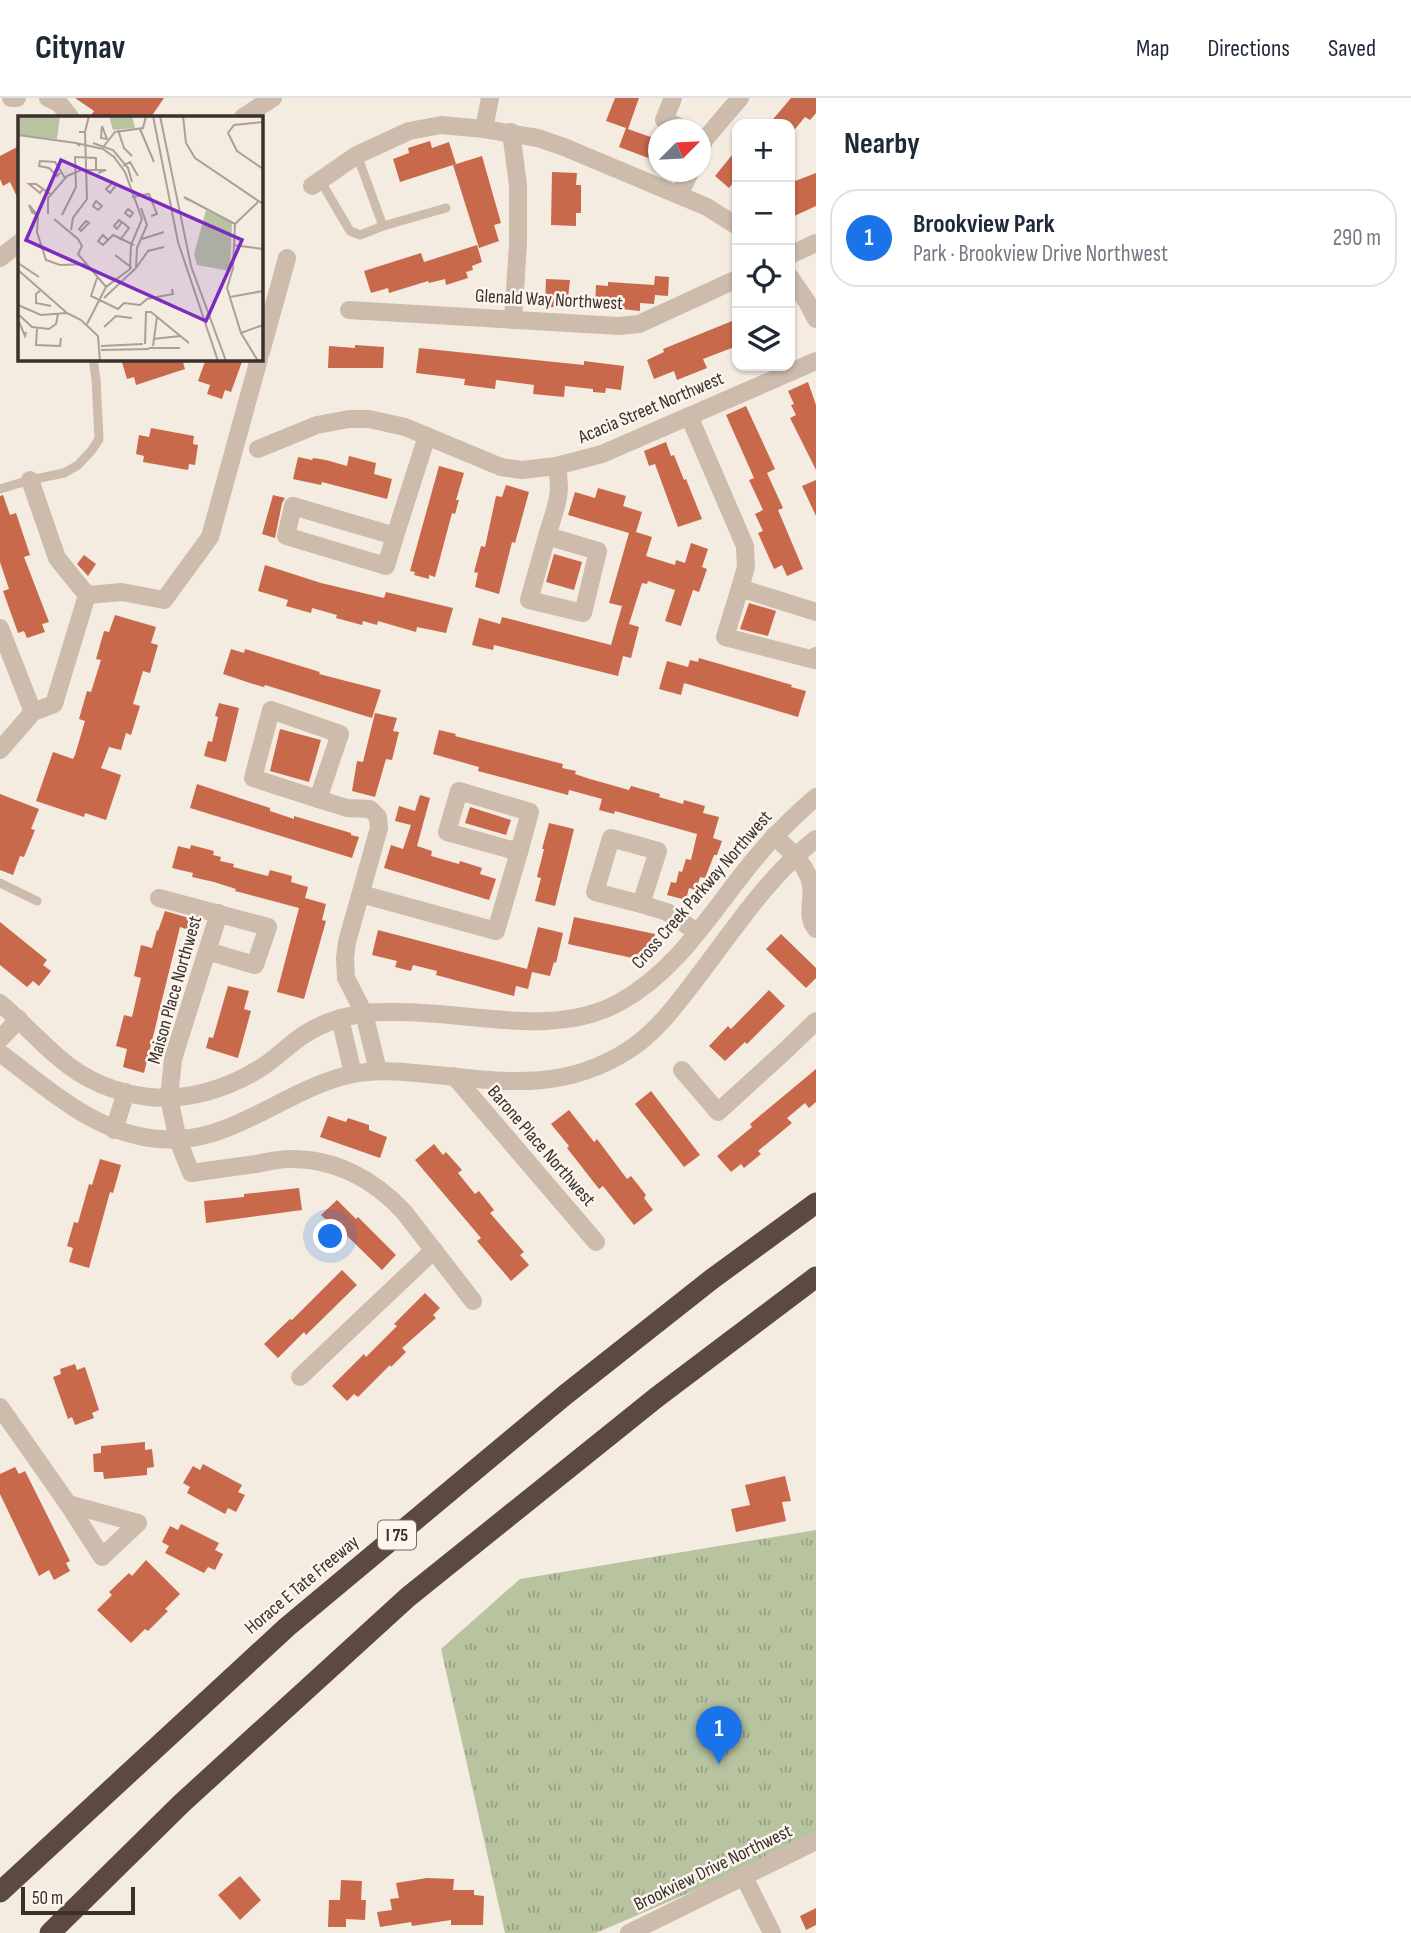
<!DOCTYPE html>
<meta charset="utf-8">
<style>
body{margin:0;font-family:"Sofia Sans Condensed",sans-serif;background:#f2f2f3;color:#1f2937}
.controls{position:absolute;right:21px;top:21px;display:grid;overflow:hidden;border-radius:14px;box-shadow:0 2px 5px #0004}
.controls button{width:63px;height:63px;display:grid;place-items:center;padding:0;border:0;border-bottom:2px solid #e0e1e3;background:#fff;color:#1f2937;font:35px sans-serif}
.compass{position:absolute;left:648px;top:21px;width:63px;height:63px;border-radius:50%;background:#fff;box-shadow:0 2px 5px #0004;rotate:66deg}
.scale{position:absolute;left:21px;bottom:18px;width:114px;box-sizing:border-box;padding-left:7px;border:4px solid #3b302b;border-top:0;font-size:19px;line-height:24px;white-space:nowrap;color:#3b302b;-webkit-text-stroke:5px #fbf5ee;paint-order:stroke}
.you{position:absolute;left:331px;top:1139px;width:24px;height:24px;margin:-18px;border:5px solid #fff;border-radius:50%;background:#1a73e8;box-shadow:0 0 0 10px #1a73e833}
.badge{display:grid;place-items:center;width:46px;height:46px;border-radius:50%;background:#1a73e8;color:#fff;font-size:23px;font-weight:700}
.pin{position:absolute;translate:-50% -58px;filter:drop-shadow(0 2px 4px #0008)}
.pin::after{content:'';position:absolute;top:37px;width:24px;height:21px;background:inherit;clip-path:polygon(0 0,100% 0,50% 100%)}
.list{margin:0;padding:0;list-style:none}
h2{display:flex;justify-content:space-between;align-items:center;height:91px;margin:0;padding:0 28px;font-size:30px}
h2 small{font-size:23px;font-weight:400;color:#747a83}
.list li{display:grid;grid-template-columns:46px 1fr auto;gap:21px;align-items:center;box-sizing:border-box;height:98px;margin:0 14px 14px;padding:0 14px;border:2px solid #e0e1e3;border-radius:28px}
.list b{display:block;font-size:26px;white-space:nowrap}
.list p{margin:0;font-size:23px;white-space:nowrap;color:#747a83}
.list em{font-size:23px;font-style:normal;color:#747a83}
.icon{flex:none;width:38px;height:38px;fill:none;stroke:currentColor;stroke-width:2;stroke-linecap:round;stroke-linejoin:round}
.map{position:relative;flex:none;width:816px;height:1835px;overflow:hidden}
header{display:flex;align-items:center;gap:42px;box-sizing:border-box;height:98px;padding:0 35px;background:#fff;border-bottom:2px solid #e0e1e3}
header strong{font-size:33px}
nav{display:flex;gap:38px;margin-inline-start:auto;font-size:24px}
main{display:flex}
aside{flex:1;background:#fff}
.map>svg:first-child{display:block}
.park{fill:url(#park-tufts)}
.building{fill:#c8694b}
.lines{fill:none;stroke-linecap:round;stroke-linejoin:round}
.service{stroke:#cdbbac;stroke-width:9}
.minor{stroke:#cdbbac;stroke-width:18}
.motorway{stroke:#5c4a42;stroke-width:21}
.labels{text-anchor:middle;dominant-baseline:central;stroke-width:5;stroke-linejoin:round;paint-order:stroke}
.shield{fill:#fbf5ee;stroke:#756b66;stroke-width:2}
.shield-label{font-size:18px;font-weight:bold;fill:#3b302b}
.street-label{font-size:19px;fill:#3b302b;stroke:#fbf5ee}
.inset-road{fill:none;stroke:#aaa098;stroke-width:2}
.view{fill:#7b2cbf;fill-opacity:0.15;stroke:#7b2cbf;stroke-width:3.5}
.inset-edge{fill:none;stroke:#3b302b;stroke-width:3.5}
</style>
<header>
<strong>Citynav</strong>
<nav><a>Map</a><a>Directions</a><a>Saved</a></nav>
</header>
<main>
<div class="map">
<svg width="816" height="1835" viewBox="0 0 816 1835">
<defs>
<pattern id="park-tufts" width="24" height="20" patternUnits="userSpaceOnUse" patternTransform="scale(1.75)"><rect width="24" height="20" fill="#b8c4a0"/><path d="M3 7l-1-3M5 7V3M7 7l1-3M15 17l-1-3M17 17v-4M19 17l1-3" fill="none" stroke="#97a083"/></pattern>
</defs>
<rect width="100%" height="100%" fill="#f4ebe1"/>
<!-- park -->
<path class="park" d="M816 1432V1740L596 1835H505L441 1551 520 1481Z"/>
<!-- building -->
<g class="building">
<path d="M75 0H164L151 19H90L94 13Z"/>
<path d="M615 0H639L628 31 659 42V64L619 49 626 30 606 23Z"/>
<path d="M791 0H816V15L810 22 805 19 790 37V26H769Z"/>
<path d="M430 43 432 50 449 44 456 66 400 84 393 61 409 55 408 50Z"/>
<path d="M19 48V103L10 84 3 88 0 81V58Z"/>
<path d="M737 51V80L729 90 715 78Z"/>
<path d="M482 58 501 125 494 127 499 143 479 150 453 67Z"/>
<path d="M552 74 577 75 576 87H581V115H576V128L551 127Z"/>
<path d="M816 75V108L790 120V85Z"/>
<path d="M477 147 482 164 472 168 473 172 466 174 468 180 446 187 445 181 429 185 428 183 389 195 388 190 371 195 364 173 421 155 424 164Z"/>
<path d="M655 178 669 179 668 198 655 197 654 206 640 205V213L595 208 596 187 608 188V184L654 187Z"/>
<path d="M546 181 570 182 567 209H545Z"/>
<path d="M737 221V248L703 261 707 270 677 282 674 273 654 281 647 262 664 254 663 251Z"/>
<path d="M355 247 384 249 383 270H328L329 248 355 250Z"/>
<path d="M419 250 584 267V263L624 268 621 292 606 290 605 295 593 294V291L565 288 564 299 533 296 534 287 496 282 495 291 464 287 465 281 416 275Z"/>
<path d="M121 261H182L185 271 136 287 134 279 127 281Z"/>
<path d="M206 261H243L231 294 225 292 222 301 207 296 210 287 198 283Z"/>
<path d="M808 284 816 307V372L790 320 796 317 791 307 794 306 788 293Z"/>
<path d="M746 308 775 371 767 375 783 410 778 412 803 471 787 478 782 467 774 471 758 435 763 433 755 416 763 412 749 382 754 380 726 317Z"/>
<path d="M151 330 194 338 193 346 198 347 195 367 189 366 188 372 143 364 144 358 136 356 139 337 149 339Z"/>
<path d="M666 344 671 358 674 357 684 382 686 381 702 421 678 429 655 366 649 368 644 353Z"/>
<path d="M349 358 376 365 374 376 392 381 387 401 322 384 321 387 293 381 298 359 312 362 313 360 326 362 347 368Z"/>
<path d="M439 368 464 375 456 402H459L455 416 452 415 435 479 429 477V481L414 477 415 474 410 473Z"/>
<path d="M816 382V418L802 388Z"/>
<path d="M506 387 529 394 515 445 512 444 499 496 475 489 478 475 474 474 481 448 485 449 496 398 502 399Z"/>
<path d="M598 390 626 398 623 408 642 414 636 434 652 439 646 458 675 467 676 462 685 465 691 445 708 451 702 469 707 471 699 494 693 492 681 528 665 523 675 492 648 483 647 486 642 485 629 526 639 529 631 560 623 558 618 578 494 547 493 552 472 547 479 520 500 526 502 519 611 547 622 508 609 505 629 435 568 417 575 394 595 400Z"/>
<path d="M3 397 10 417 16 415 30 457 24 459 49 524 42 526 45 534 27 540 24 533 18 535 3 493 9 491 0 464V398Z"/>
<path d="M273 397 285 400 282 405 275 440 262 436Z"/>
<path d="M554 456 582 464 574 492 546 484Z"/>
<path d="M84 457 96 466 88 478 77 466Z"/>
<path d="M265 467 321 485 384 500 386 494 453 510 446 535 417 529 416 534 378 523 377 527 363 523 362 527 336 520 337 517 312 510 311 515 286 508 288 502 258 493Z"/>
<path d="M749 505 776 513 768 538 740 531Z"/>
<path d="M115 517 156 529 151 545 158 547 150 575 143 573 133 606 140 608 131 637 126 635 121 652 109 649 101 670 121 677 106 722 85 715 84 719 36 703 53 654 73 661 75 657 85 623 79 621 87 593 91 594 101 562 96 561 104 533 109 534Z"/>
<path d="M231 551 244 555 245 551 320 574 319 576 381 592 372 620 265 587 264 589 253 586 223 576Z"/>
<path d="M699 560 792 587 791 589 806 593 798 619 684 585 681 597 659 591 667 563 688 569 690 562 698 564Z"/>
<path d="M219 605 239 610 226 664 204 658 208 643 212 644 218 619 215 618Z"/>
<path d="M375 615 397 620 393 633 399 634 392 662 386 661 375 699 352 693 357 663 363 664Z"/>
<path d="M280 631 321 642 309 684 270 673Z"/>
<path d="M439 632 456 636 455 638 563 666 562 670 576 673 575 676 590 681 629 692 631 688 660 696 659 699 683 706 684 702 705 708 703 715 719 719 713 740 722 743 717 757H714L705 780 700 779 696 792 689 790 686 802 667 797 671 784 676 785 679 773 682 774 686 761 691 762 697 736 615 713 614 716 599 712 602 701 569 692 568 697 478 673 479 669 433 656Z"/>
<path d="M197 686 270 710V713L294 721V718L351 735V737L359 739 352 760 190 710Z"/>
<path d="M0 696 39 711 31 731 35 732 24 759 20 758 13 777 0 772Z"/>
<path d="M420 697 430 700 417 748 432 753 431 758 459 766 460 763 482 770 480 776 496 781 489 802 384 770 391 747 403 751 411 727 395 723 399 708 415 713Z"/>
<path d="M470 709 511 722 506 737 465 725Z"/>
<path d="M549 725 574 731 555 808 535 803 541 780 537 779 544 751H542Z"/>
<path d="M191 747 214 753 213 757 221 759 220 763 234 766 233 769 268 778 270 772 292 778 291 784 308 789 305 800 326 806 322 822 326 823 304 901 277 894 299 810 235 793 236 791 214 784 192 779 193 775 172 770 178 748 190 751Z"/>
<path d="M165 813 196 822 192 833 180 829 144 975 123 969 127 951 116 948 124 917 132 919 141 880 134 878 141 847 152 850 157 832 158 833Z"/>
<path d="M574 819 655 836 651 856 639 854 637 861 568 846Z"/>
<path d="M0 824 47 862 43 867 51 873 39 888 33 883 27 889 0 867Z"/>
<path d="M538 829 563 835 556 865 554 864 550 878 532 874 528 891 516 888 514 898 436 877 437 873 413 867 411 873 395 869 397 863 372 857 378 832 527 871Z"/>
<path d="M781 836 816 870V880L806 890 766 851Z"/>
<path d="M228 888 249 893 244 911 251 913 238 960 206 950 209 939 213 940Z"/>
<path d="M769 892 785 908 747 946 745 944 725 963 709 948 728 928 731 931Z"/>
<path d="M816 971V1004L809 1010 805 1005 787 1020 792 1025 758 1053 761 1056 744 1070 741 1066 731 1074 717 1058 752 1029 750 1026Z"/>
<path d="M651 993 700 1057 684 1069 635 1006Z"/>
<path d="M569 1012 594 1044 597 1041 627 1081 631 1078 646 1097 644 1100 653 1112 634 1127 603 1088 599 1091 567 1050 569 1048 551 1026Z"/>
<path d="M328 1018 346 1024 348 1020 369 1027V1032L387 1039 380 1060 320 1039Z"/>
<path d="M434 1046 443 1057 446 1054 462 1072 458 1075 475 1096 479 1093 494 1112 490 1115 524 1154 520 1157 529 1167 511 1183 477 1143 481 1140 415 1062Z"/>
<path d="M100 1061 121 1067 113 1095 110 1094 89 1170 69 1164 73 1150 67 1148 74 1124 78 1125 89 1086 92 1087Z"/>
<path d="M299 1090 302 1112 206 1125 204 1103 244 1099V1096Z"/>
<path d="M337 1102 356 1121 358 1119 396 1157 382 1172 343 1134 341 1136 321 1117Z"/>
<path d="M342 1172 357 1187 306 1237 304 1234 278 1260 264 1246 290 1221 292 1222Z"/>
<path d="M425 1195 440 1210 433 1217 436 1220 402 1250 406 1254 391 1269 390 1267 358 1299 354 1296 347 1303 332 1288 364 1256 366 1259 397 1228 394 1226Z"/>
<path d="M75 1266 77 1272 85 1269 99 1312 92 1315 94 1320 75 1327 72 1319 68 1321 53 1279 61 1276 60 1271Z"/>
<path d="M145 1344V1352L152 1351 154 1369 147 1370V1377L104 1381 103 1374H94L93 1356 101 1355V1348Z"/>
<path d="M203 1366 242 1387 238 1394 245 1397 236 1414 228 1410 225 1416 187 1395 190 1389 183 1385 193 1368 200 1372Z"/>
<path d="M15 1369 19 1376 25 1373 70 1463 66 1465 70 1473 54 1482 49 1472 39 1478 0 1396V1376Z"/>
<path d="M785 1378 791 1403 782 1404 786 1423 736 1434 731 1411 750 1407 745 1387Z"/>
<path d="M181 1426 219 1445 215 1452 223 1456 215 1472 208 1469 204 1475 165 1455 169 1448 162 1444 170 1428 178 1432Z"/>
<path d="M146 1462 180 1496 165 1511 168 1513 148 1533 145 1531 131 1545 97 1512 112 1497 109 1494 129 1475 132 1478Z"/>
<path d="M240 1778 261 1802 240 1822 218 1797Z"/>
<path d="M427 1780 454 1781 453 1792H474V1797L484 1798 483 1827H451V1822L412 1828 411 1824 380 1829 377 1814 392 1812 390 1801 399 1800 396 1785Z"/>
<path d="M341 1782 362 1783 361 1802H366L365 1822 346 1821V1829H328L329 1802H340Z"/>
<path d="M816 1810V1827L806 1832 800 1818Z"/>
</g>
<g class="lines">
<!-- service -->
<g class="service">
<path d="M357 57 383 128 446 110"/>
<path d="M320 82 350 133 360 137 383 128"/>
<path d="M0 391 30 382 64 375 78 367 92 352 99 341 96 281 93 261"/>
<path d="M0 785 37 803"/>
</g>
<!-- minor -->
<g class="minor">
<path d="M11 0H17"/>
<path d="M48 0 59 5 70 19"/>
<path d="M673 0 664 22 685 32"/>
<path d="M243 19 273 0"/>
<path d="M484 31 490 0"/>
<path d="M511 34 518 87V146L513 222"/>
<path d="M701 51 705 41 740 0"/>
<path d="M312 88 357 57 409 33 441 27 484 31 538 40 564 49 707 109 737 128"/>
<path d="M679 97 690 74"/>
<path d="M790 157 816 145"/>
<path d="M0 160 19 145"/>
<path d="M790 179 807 204 816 221"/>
<path d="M349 212 619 228 639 226 737 181"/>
<path d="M261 254 287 160"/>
<path d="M689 318 745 448 746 469 740 490"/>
<path d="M258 351 317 327 349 321H369L405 329 501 369 522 372 556 368 602 356 816 263"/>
<path d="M30 382 57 460 87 497"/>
<path d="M293 408 395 438 386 468 286 438Z"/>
<path d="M395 438 427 338"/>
<path d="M547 438 598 453 583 515 529 502Z"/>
<path d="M547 438C554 414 564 394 556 368"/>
<path d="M816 514 740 490 725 539 815 562 816 558"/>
<path d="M0 530 33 614"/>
<path d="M271 612 340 636 318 701 253 680Z"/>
<path d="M0 652 33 614 54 606 87 497 122 494 164 502 210 439 259 261"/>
<path d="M459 693 530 714 519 754 447 734Z"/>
<path d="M318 701 347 710 370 711 378 719 379 730 347 844 345 860 346 880 364 915 378 973"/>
<path d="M774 738C789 752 807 766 811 787 814 802 805 818 816 831"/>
<path d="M611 740 658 753 641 806 595 794Z"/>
<path d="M361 796 496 833 519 754"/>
<path d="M159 800 268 829 255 867 207 853"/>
<path d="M641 806 667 814 697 834"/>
<path d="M219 815 173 961 169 1000 178 1042 191 1075C213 1072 235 1069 256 1066 267 1064 278 1061 289 1061 334 1060 374 1081 404 1114L473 1203"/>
<path d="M0 905C20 922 38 942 58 959 83 981 115 995 149 999 187 1003 227 991 259 971 276 961 289 946 305 936 322 925 341 919 360 916 371 913 384 914 396 914 469 913 554 941 620 904 678 872 712 813 753 763 772 739 793 719 816 699"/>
<path d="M340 920 353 976"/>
<path d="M0 941 19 921"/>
<path d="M0 955C46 989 91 1032 150 1040 229 1052 281 991 353 976 378 971 403 974 427 976 500 983 561 995 627 953 656 935 676 907 696 881 733 833 768 778 816 741"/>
<path d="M682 972 718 1014 786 952 816 923"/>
<path d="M454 978 596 1144"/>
<path d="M114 1032 126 994"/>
<path d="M300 1279 434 1152"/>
<path d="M0 1309 68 1406 102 1459 138 1425"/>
<path d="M68 1406 138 1425"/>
<path d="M744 1779 772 1835"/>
<path d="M629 1835 816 1743"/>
</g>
<!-- motorway -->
<g class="motorway">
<path d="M0 1794 287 1529 565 1297 712 1181 816 1105"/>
<path d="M50 1835 182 1705 408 1499 657 1299 816 1179"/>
</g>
</g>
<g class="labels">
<!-- shield labels -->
<rect class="shield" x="378" y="1422.5" width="38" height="29" rx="5"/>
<g class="shield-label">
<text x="397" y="1437">I 75</text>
</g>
<!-- street labels -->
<g class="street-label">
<text transform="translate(549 202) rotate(3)">Glenald Way Northwest</text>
<text transform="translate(651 310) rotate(-23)">Acacia Street Northwest</text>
<text transform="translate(702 792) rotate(-49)">Cross Creek Parkway Northwest</text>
<text transform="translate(175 892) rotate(-74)">Maison Place Northwest</text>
<text transform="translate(541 1048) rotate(49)">Barone Place Northwest</text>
<text transform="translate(302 1487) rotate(-40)">Horace E Tate Freeway</text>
<text transform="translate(713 1770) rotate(-26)">Brookview Drive Northwest</text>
</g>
</g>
<!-- overview -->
<g transform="translate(18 18)">
<rect width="245" height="245" fill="#f4ebe1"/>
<path d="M0 0H42L39 23 0 19ZM91 0H114L117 12 95 14Z" fill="#b8c4a0"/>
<path d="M188 94 214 107 212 155 179 149 176 138Z" fill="#b8c4a0"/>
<path class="inset-road" d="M135 0 160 126 200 245M142 0 173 150 208 245M165 0 168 27 177 42 245 88M245 6 216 9 210 17 219 35 245 53M84 10 89 23 83 22ZM122 13 136 46M100 14 106 32 114 40M61 16H67L71 0M0 19 58 27M75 27 95 34 110 52 114 66M62 30 58 27 85 33 96 41 107 56 124 103 113 129 112 153 88 171 69 208M86 30 97 16 125 12 128 0M105 50 112 46 120 60M42 57 39 60 31 52 21 50 22 45 37 46 47 62M95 66 98 69 92 77 88 73ZM25 73 22 77 11 68H18L32 78M114 81 131 78 139 98 133 100M170 84 166 81 217 108M78 85 84 90 80 94 75 90ZM110 93 115 97 112 101 107 97ZM30 98V82L49 60 63 54H88L80 57M44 99 58 71 57 41 78 42V54M20 100 11 89 14 96 20 100 19 116 28 144 42 149 69 148M36 103 60 123 64 130 60 138 89 172M101 104 104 106 99 113 96 110ZM68 105 71 107 63 115 61 113ZM53 114 55 102 69 83 67 16M85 119 90 124 85 129 80 125ZM124 123 146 116M90 124 95 119 116 129M102 124 111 112 104 106M215 129 245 133M97 139 114 152M0 147 21 161M118 152 130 135 146 131M0 154 49 197M79 162 73 180 100 193 106 187 122 189 129 183 155 178 154 173M23 174 18 178V187L33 190M212 181 245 175M86 182 118 152 119 132 129 109 123 92M0 189 23 199 49 197 63 204 80 220 82 245M0 198 14 211 31 213 38 208 40 198M0 204 7 220 8 216M86 211 98 200 114 202M19 213 18 229 42 230 43 222M223 217 245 209M135 223 162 220M127 228 128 196H133L171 227M83 230 125 228M135 230 139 201M136 232H131H162M83 234 131 233M240 245 223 217 209 172 215 152 217 108 240 86"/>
<path class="view" d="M43 44 224 124 188 205 8 124Z"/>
<rect width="245" height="245" class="inset-edge"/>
</g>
</svg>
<div class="controls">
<button>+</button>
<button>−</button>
<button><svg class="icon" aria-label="locate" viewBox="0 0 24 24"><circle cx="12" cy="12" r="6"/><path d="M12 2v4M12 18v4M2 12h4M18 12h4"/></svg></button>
<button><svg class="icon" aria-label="layers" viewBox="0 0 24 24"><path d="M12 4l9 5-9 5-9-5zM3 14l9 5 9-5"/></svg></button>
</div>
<svg class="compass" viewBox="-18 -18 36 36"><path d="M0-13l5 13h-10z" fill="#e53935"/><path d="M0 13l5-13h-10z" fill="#747a83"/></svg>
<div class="scale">50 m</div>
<div class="you"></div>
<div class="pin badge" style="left:719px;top:1666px">1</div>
</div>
<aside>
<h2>Nearby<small></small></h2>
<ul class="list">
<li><span class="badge">1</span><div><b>Brookview Park</b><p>Park · Brookview Drive Northwest</p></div><em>290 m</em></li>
</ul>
</aside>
</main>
